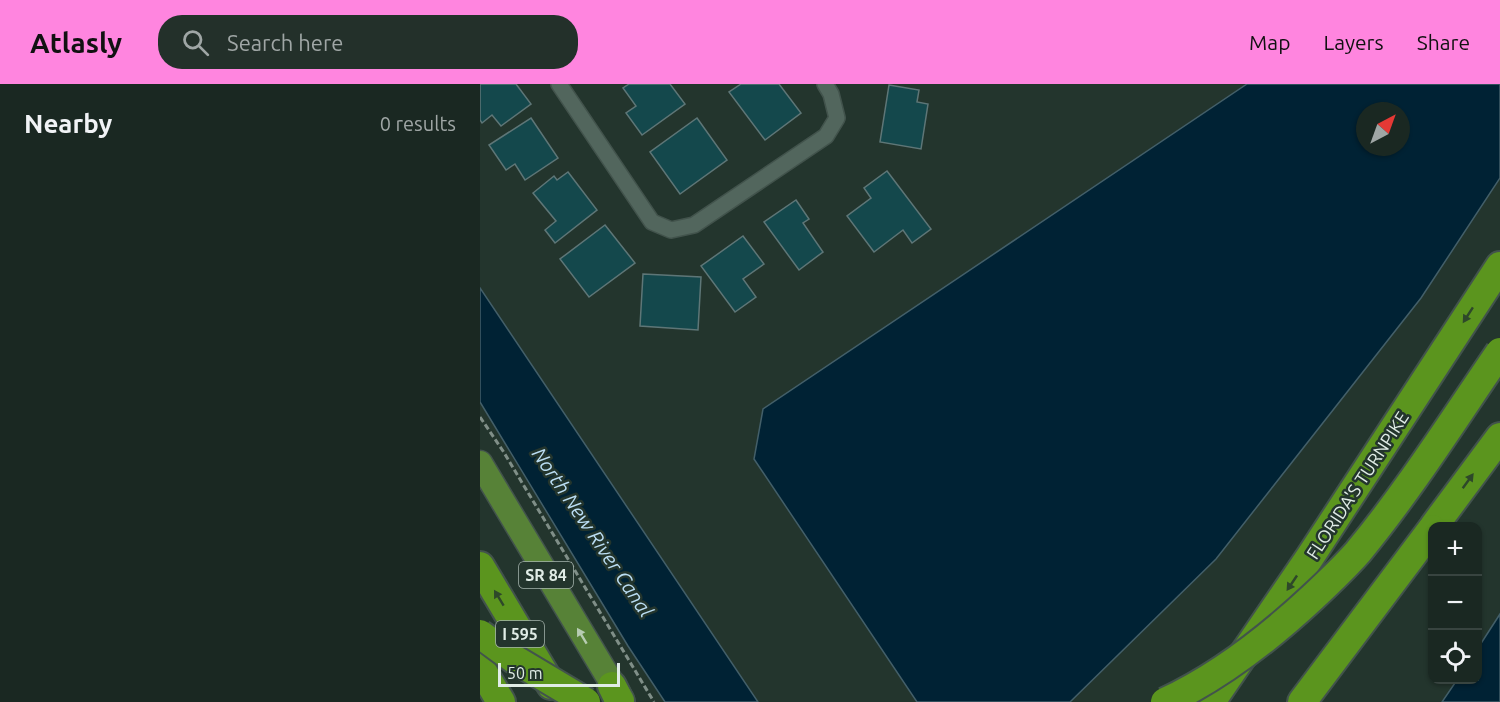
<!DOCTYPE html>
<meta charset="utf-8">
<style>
body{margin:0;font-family:Ubuntu,sans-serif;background:#23302a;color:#f1f3f6}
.controls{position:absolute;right:18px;bottom:18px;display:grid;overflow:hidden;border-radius:12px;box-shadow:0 2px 4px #0004}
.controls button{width:54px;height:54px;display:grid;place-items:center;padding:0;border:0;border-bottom:2px solid #384440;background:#1a2822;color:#f1f3f6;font:30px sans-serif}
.compass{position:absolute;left:876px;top:18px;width:54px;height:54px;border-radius:50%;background:#1a2822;box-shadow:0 2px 4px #0004;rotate:41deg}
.scale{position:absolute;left:18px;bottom:15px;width:122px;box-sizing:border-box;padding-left:6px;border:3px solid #e0ece6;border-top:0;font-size:16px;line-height:21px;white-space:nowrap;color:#e0ece6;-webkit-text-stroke:4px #23352d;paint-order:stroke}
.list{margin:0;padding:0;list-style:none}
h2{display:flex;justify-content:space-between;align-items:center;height:78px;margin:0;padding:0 24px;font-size:26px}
h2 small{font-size:20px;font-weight:400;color:#9fa6a5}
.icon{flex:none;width:33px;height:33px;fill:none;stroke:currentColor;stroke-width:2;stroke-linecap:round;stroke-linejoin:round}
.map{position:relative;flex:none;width:1020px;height:618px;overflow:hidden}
header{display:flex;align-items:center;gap:36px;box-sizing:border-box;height:84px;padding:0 30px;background:#ff85df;color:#111}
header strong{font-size:28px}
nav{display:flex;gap:33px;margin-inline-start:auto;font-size:21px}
.search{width:420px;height:54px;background:#23302a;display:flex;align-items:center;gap:15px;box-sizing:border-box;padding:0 21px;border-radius:24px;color:#9fa6a5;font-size:22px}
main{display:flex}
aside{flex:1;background:#1a2822}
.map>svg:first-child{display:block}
.water{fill:#002234;stroke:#435f69;stroke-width:1.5;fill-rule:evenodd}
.building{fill:#14484c;stroke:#5e7677;stroke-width:1.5}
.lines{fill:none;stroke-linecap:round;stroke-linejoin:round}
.minor-casing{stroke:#42534c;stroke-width:18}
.primary-casing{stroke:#42534c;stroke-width:27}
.motorway-casing{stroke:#42534c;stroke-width:32}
.path{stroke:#808f88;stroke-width:3;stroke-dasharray:6 3;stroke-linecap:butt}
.minor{stroke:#52665d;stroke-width:15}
.primary{stroke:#578237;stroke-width:24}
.motorway{stroke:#5b951e;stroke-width:28}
.motorway-bridge-casing{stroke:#42534c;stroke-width:32;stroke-linecap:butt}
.motorway-bridge{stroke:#5b951e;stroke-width:28}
.oneway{fill:#2e482a}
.oneway2{fill:#b7ccb2}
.labels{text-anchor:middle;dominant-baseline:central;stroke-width:5;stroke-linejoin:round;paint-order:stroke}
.shield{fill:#23352d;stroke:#a7b5ae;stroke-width:1.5}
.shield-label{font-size:16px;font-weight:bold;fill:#e0ece6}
.street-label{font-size:18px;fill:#e0ece6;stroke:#23352d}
.water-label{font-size:20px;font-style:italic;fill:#baddf3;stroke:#23352d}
</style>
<header>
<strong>Atlasly</strong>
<div class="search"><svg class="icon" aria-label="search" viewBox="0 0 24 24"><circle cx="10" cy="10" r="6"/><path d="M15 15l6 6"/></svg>Search here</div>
<nav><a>Map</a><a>Layers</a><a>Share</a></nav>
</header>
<main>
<aside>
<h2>Nearby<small>0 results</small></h2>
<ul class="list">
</ul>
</aside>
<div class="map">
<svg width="1020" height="618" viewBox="0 0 1020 618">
<rect width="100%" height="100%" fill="#23352d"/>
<!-- water -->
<g class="water">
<path d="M767 0H1020V94L941 214 736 475 590 618H437L274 375 283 325ZM885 27H921V63H885Z"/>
<path d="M0 204 278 618H185L148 562 0 318Z"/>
<path d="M1020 530V618H962L977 596H998V564Z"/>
</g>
<!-- building -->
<g class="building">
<path d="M0 0H36L51 20 21 42 12 31 2 39 0 36Z"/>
<path d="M149 0H190L205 20 162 51 146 29 156 22 143 4Z"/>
<path d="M261 0H299L321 29 285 56 249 8Z"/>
<path d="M409 1 439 6 437 18 448 20 441 65 400 58Z"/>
<path d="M51 34 78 74 45 96 35 80 26 86 9 61Z"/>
<path d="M217 34 247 76 200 110 170 68Z"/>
<path d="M407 87 451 145 432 159 423 146 394 168 367 132 391 114 384 104Z"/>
<path d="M88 88 117 126 75 159 65 146 76 137 53 109 74 92 77 96Z"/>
<path d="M316 116 329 135 323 139 343 168 319 186 284 138Z"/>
<path d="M125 141 155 179 109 213 80 175Z"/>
<path d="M263 152 284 180 263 195 276 213 255 228 221 182Z"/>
<path d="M163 190 221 193 218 246 160 242Z"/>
</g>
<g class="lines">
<defs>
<path id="minor" d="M79 0 172 138 191 146 214 141 346 52 357 34 351 10 345 0"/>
<path id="primary" d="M0 379 142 616"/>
<g id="motorway">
<path d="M954 442 1020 353"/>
<path d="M0 482 71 601"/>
<path d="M0 583 21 618"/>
<path d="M132 602 140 618"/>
<path d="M731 618 830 473 1020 182"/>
<path d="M822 618 952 445"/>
</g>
</defs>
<!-- minor casing -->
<use href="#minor" class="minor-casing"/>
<!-- primary casing -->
<use href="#primary" class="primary-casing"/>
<!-- motorway casing -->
<use href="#motorway" class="motorway-casing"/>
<!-- path -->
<path class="path" d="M0 333 23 367 174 618"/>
<!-- minor -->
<use href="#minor" class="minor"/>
<!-- primary -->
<use href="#primary" class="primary"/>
<!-- motorway -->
<use href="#motorway" class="motorway"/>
<defs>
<g id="motorway-bridge">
<path d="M0 550 34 575 106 618"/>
<path d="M685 618C739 593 789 554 833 513 848 499 864 484 878 468 930 405 974 335 1020 268"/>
</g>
</defs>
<!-- motorway-bridge casing -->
<use href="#motorway-bridge" class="motorway-bridge-casing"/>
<!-- motorway-bridge -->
<use href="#motorway-bridge" class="motorway-bridge"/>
</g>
<!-- one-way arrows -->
<defs><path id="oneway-solid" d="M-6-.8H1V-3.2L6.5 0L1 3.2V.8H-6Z" transform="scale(1.5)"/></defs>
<g class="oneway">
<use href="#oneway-solid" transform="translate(988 231) rotate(123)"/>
<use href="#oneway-solid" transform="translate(988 397) rotate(-54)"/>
<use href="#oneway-solid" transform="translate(812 499) rotate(124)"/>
<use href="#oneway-solid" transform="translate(19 514) rotate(-121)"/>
</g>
<use class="oneway2" href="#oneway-solid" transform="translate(102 552) rotate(-121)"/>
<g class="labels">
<!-- shield labels -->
<g class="shield">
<rect x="39" y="478" width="54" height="26" rx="4.5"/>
<rect x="16" y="537" width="48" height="26" rx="4.5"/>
</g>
<g class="shield-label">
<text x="66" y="491">SR 84</text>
<text x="40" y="550">I 595</text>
</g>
<!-- street labels -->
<g class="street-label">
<text transform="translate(877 401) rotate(-57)">FLORIDA'S TURNPIKE</text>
</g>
<!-- water labels -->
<g class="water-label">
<text transform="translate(113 448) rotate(56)">North New River Canal</text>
</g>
</g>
</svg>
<div class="controls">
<button>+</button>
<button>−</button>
<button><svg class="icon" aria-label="locate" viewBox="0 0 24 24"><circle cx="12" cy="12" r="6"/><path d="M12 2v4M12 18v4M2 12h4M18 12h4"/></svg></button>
</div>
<svg class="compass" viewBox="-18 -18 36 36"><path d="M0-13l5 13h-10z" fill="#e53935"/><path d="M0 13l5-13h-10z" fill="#9fa6a5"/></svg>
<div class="scale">50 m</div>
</div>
</main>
